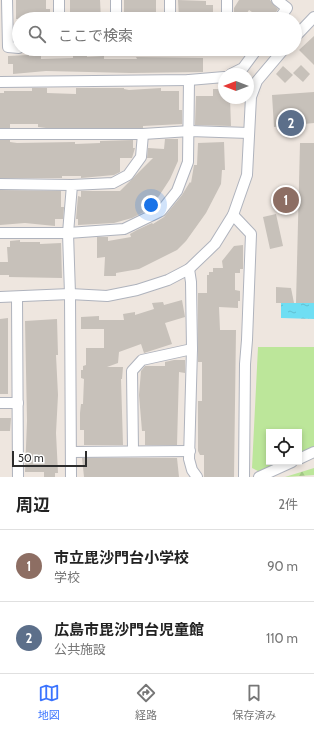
<!DOCTYPE html>
<html lang="ja">
<meta charset="utf-8">
<style>
body{margin:0;font-family:Cabin,"Noto Sans JP",sans-serif;background:#f6f6f6;color:#222}
.controls{position:absolute;right:12px;bottom:12px;display:grid;overflow:hidden;border-radius:0px;box-shadow:0 2px 6px #0003}
.controls button{width:36px;height:36px;display:grid;place-items:center;padding:0;border:0;border-bottom:1px solid #e0e0e0;background:#fff;color:#222;font:20px sans-serif}
.compass{position:absolute;left:218px;top:68px;width:36px;height:36px;border-radius:50%;background:#fff;box-shadow:0 2px 6px #0003;rotate:270deg}
.scale{position:absolute;left:12px;bottom:10px;width:75px;box-sizing:border-box;padding-left:4px;border:2px solid #2d2d2d;border-top:0;font-size:11px;line-height:14px;white-space:nowrap;color:#2d2d2d;-webkit-text-stroke:3px #fff;paint-order:stroke}
.you{position:absolute;left:151px;top:205px;width:14px;height:14px;margin:-10px;border:3px solid #fff;border-radius:50%;background:#1a73e8;box-shadow:0 0 0 6px #1a73e833}
.badge{display:grid;place-items:center;width:26px;height:26px;border-radius:50%;background:#3b74ff;color:#fff;font-size:13px;font-weight:700}
.pin{position:absolute;translate:-50% -50%;border:2px solid #fff;box-shadow:0 1px 4px #0006}
.list{margin:0;padding:0;list-style:none}
h2{display:flex;justify-content:space-between;align-items:center;height:52px;margin:0;padding:0 16px;font-size:17px}
h2 small{font-size:13px;font-weight:400;color:#767676}
.list li{display:grid;grid-template-columns:26px 1fr auto;gap:12px;align-items:center;box-sizing:border-box;height:72px;padding:0 16px;border-top:1px solid #e0e0e0}
.list b{display:block;font-size:15px;white-space:nowrap}
.list p{margin:0;font-size:13px;white-space:nowrap;color:#767676}
.list em{font-size:13px;font-style:normal;color:#767676}
.icon{flex:none;width:22px;height:22px;fill:none;stroke:currentColor;stroke-width:2;stroke-linecap:round;stroke-linejoin:round}
.map{position:relative;flex:none;width:314px;height:477px;overflow:hidden}
.search{position:absolute;background:#fff;box-shadow:0 2px 6px #0003;left:12px;right:12px;top:12px;height:44px;display:flex;align-items:center;gap:10px;box-sizing:border-box;padding:0 14px;border-radius:22px;color:#767676;font-size:15px}
.sheet{height:196px;background:#fff}
nav{display:flex;justify-content:space-around;align-items:center;box-sizing:border-box;height:56px;border-top:1px solid #e0e0e0;background:#fff;font-size:11px;color:#767676}
nav a{display:grid;justify-items:center;gap:2px}
nav .on{color:#3b74ff}
.map>svg:first-child{display:block}
.green{fill:#bce69a}
.forest{fill:url(#forest-firs)}
.water{fill:url(#water-ripples)}
.building{fill:#c7c1ba}
.lines{fill:none;stroke-linecap:round;stroke-linejoin:round}
.minor-casing{stroke:#afb3bd;stroke-width:12}
.minor{stroke:#fff;stroke-width:10}
</style>
<div class="map">
<svg width="314" height="477" viewBox="0 0 314 477">
<defs>
<pattern id="forest-firs" width="22" height="20" patternUnits="userSpaceOnUse"><rect width="22" height="20" fill="#bce69a"/><path d="M5 1l3.5 6h-7zM16 11l3.5 6h-7z" fill="#a2c685"/></pattern>
<pattern id="water-ripples" width="26" height="14" patternUnits="userSpaceOnUse"><rect width="26" height="14" fill="#6fdef3"/><path d="M2 4q2-2 4 0t4 0M15 11q2-2 4 0t4 0" fill="none" stroke="#60bfd1"/></pattern>
</defs>
<rect width="100%" height="100%" fill="#eee6df"/>
<!-- green -->
<path class="green" d="M258 347H314V447L299 453V432H269V462H279L260 472 252 468Z"/>
<!-- forest -->
<path class="forest" d="M314 468V475L285 477Z"/>
<!-- water -->
<path class="water" d="M281 303H314V319L281 318Z"/>
<!-- building -->
<g class="building">
<path d="M16 0H46V9H50V19H16Z"/>
<path d="M70 0H100L101 19H70Z"/>
<rect x="124" y="0" width="32" height="19"/>
<path d="M178 0 206 1V5H213V16H191V19H179Z"/>
<path d="M239 0H270L278 9 272 19H262L249 10 243 19H236L234 17V8Z"/>
<path d="M314 36V65L299 50Z"/>
<path d="M29 55V56H41V59L73 58V56L87 55V57L104 56V59H137L136 57 203 58V72L131 73 46 71 13 74V64H8V56Z"/>
<path d="M301 65 310 74 303 82 293 73Z"/>
<path d="M283 66 293 75 285 83 276 74Z"/>
<path d="M32 88H47V93L76 94V88H124V89L129 90 161 88V91H179V110H182V124L143 126V128H46L38 127V124H10V128H0V93H4V91H32Z"/>
<path d="M213 89H224V98H230L231 126 195 125 196 96H213Z"/>
<path d="M314 92V123L274 127 272 95Z"/>
<path d="M165 139H178V161L170 179 159 196 146 211 132 218 114 223 78 225V219H76L78 196 81 197V191H120L153 158H147L148 148 164 149Z"/>
<path d="M0 140H10V142L17 143 75 142V144L100 143V141L133 140V148H135L132 158H120V172L114 175 81 178V176H62V178H0Z"/>
<path d="M224 142 225 170H222L221 184 206 213 186 241 177 250 139 269 116 273V276H104L105 257 97 258V237H108V241L131 237 130 234 137 230 152 223 153 224 164 217 182 195 190 182 191 183 194 165H197L198 143Z"/>
<path d="M300 143H314V303H296Z"/>
<path d="M0 190 61 191V207H64L63 219H55V226L25 223 0 225Z"/>
<path d="M276 214 283 246 270 249 263 217Z"/>
<path d="M20 240V242H40V244L61 243 62 278 9 277V275H0V262H8L7 247H10V241Z"/>
<path d="M243 245V269H240V273H235V290L240 291V301H238V308L219 307 220 330H236L234 477H204V455H200L198 451V401H202V362H198V293H207V275H209V272H213V268H223L222 261 234 246Z"/>
<path d="M276 287 291 288 294 303H276Z"/>
<path d="M182 300 185 317 165 323 172 344 144 353 141 344 119 352 118 363 107 367H123L122 379H121L123 445H84V430H80V413L81 404H83L84 379 81 378V370H83V366L86 365V348H104V329H81V317L99 316V320H124L123 314 135 312V315L154 309 152 303 163 302 164 305Z"/>
<path d="M8 318V394H0V319Z"/>
<path d="M57 319 58 355H56L58 395 56 433 58 473H55V477H44V472H25L27 421 25 321Z"/>
<path d="M174 360H185V373L179 372 177 445H145V431H142L139 395 141 371 145 366H165V362Z"/>
<path d="M0 418H11L10 431H0Z"/>
<path d="M82 458H177L179 477H84Z"/>
</g>
<g class="lines">
<defs>
<g id="minor">
<path d="M7 0 8 47 19 48"/>
<path d="M116 0V19"/>
<path d="M170 0V19"/>
<path d="M277 0 287 8 279 19"/>
<path d="M59 19V0"/>
<path d="M227 19V0"/>
<path d="M295 37 314 17"/>
<path d="M36 49 59 50 85 49"/>
<path d="M208 49H220"/>
<path d="M231 74 243 68 257 49"/>
<path d="M0 82 189 80 224 77"/>
<path d="M0 134H143L190 131 249 133"/>
<path d="M0 184 72 185"/>
<path d="M233 215 251 234 247 340 245 364 244 477"/>
<path d="M0 233H68L124 229 161 211 177 191 188 162 189 80"/>
<path d="M189 269 191 282 192 349 189 459 192 470 197 477"/>
<path d="M0 297 70 294 107 296 137 290 168 280 189 269 215 244 233 215 247 175 251 97 257 81 284 49"/>
<path d="M17 297 18 477"/>
<path d="M0 403H18"/>
<path d="M133 451 132 371 142 360 192 349"/>
<path d="M71 452 190 451"/>
<path d="M299 459 314 452"/>
<path d="M71 477 70 294 68 233 72 185 113 183 128 175 141 157 143 134"/>
<path d="M259 477 292 462"/>
</g>
</defs>
<!-- minor casing -->
<use href="#minor" class="minor-casing"/>
<!-- minor -->
<use href="#minor" class="minor"/>
</g>
</svg>
<div class="controls">
<button><svg class="icon" aria-label="locate" viewBox="0 0 24 24"><circle cx="12" cy="12" r="6"/><path d="M12 2v4M12 18v4M2 12h4M18 12h4"/></svg></button>
</div>
<svg class="compass" viewBox="-18 -18 36 36"><path d="M0-13l5 13h-10z" fill="#e53935"/><path d="M0 13l5-13h-10z" fill="#767676"/></svg>
<div class="scale">50 m</div>
<div class="you"></div>
<div class="pin badge" style="left:286px;top:200px;background:#8d6e63">1</div>
<div class="pin badge" style="left:291px;top:123px;background:#5c6f8a">2</div>
<div class="search"><svg class="icon" aria-label="search" viewBox="0 0 24 24"><circle cx="10" cy="10" r="6"/><path d="M15 15l6 6"/></svg>ここで検索</div>
</div>
<section class="sheet">
<h2>周辺<small>2件</small></h2>
<ul class="list">
<li><span class="badge" style="background:#8d6e63">1</span><div><b>市立毘沙門台小学校</b><p>学校</p></div><em>90 m</em></li>
<li><span class="badge" style="background:#5c6f8a">2</span><div><b>広島市毘沙門台児童館</b><p>公共施設</p></div><em>110 m</em></li>
</ul>
</section>
<nav>
<a class="on"><svg class="icon" aria-label="map" viewBox="0 0 24 24"><path d="M3 6l6-2 6 2 6-2v14l-6 2-6-2-6 2zM9 4v14M15 6v14"/></svg>地図</a>
<a><svg class="icon" aria-label="directions" viewBox="0 0 24 24"><path d="M12 3l9 9-9 9-9-9zM9 14v-3h6M13 9l2 2-2 2"/></svg>経路</a>
<a><svg class="icon" aria-label="saved" viewBox="0 0 24 24"><path d="M7 4h10v16l-5-4-5 4z"/></svg>保存済み</a>
</nav>
